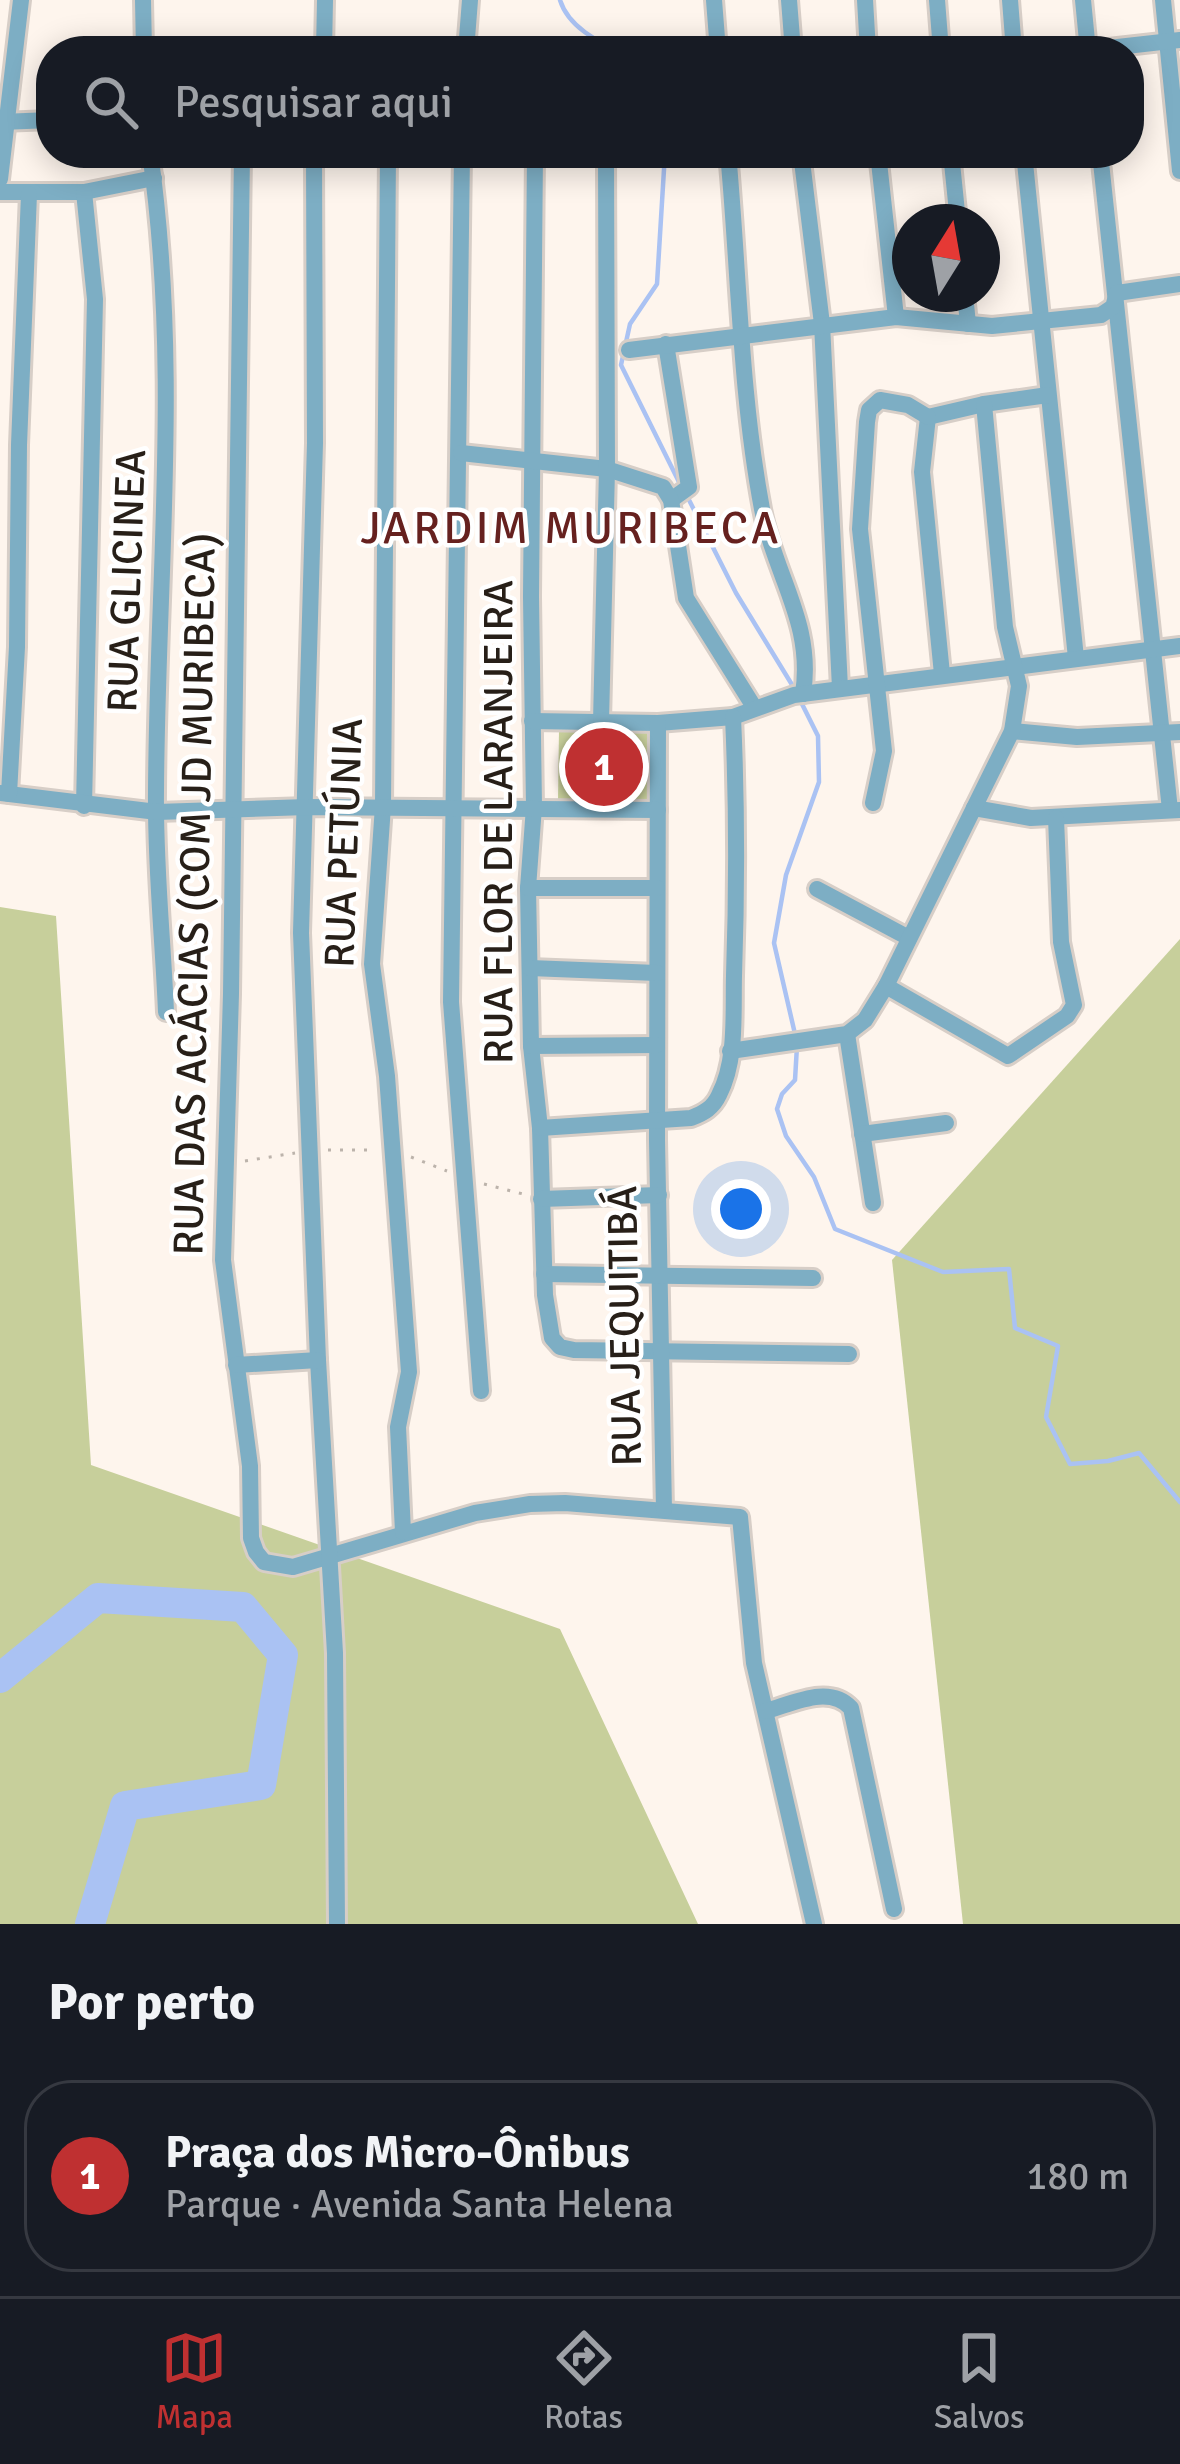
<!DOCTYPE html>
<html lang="pt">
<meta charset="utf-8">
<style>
body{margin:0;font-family:Signika,sans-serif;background:#242831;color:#f1f3f6}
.compass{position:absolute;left:892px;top:204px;width:108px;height:108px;border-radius:50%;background:#171b24;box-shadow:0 6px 30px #0003;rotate:11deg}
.you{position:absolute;left:741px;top:1209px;width:42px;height:42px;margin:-30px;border:9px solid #fff;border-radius:50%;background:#1a73e8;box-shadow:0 0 0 18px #1a73e833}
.badge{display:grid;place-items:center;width:78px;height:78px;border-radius:50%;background:#bf3031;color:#fff;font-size:39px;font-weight:700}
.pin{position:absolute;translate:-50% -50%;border:6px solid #fff;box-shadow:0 3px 12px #0006}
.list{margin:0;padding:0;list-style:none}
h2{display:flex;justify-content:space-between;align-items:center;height:156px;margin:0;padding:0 48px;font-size:51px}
h2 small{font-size:39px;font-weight:400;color:#9ea1a6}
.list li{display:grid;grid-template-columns:78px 1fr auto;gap:36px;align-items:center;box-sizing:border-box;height:192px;margin:0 24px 24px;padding:0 24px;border:3px solid #363941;border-radius:48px}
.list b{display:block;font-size:45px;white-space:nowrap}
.list p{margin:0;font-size:39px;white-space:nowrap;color:#9ea1a6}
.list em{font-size:39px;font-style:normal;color:#9ea1a6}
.icon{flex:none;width:66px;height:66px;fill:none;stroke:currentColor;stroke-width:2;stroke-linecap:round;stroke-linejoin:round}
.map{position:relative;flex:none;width:1180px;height:1924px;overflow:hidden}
.search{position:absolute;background:#171b24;box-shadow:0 6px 30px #0003;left:36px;right:36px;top:36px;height:132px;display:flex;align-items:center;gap:30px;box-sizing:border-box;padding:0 42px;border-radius:48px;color:#9ea1a6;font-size:45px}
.sheet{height:372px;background:#171b24}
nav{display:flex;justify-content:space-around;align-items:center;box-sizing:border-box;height:168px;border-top:3px solid #363941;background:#171b24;font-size:33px;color:#9ea1a6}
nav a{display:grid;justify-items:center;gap:6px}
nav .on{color:#bf3031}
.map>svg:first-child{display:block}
.green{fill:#c7cf9b}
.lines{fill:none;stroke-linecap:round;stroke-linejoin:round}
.stream{stroke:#aac2f3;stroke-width:4.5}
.river{stroke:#aac2f3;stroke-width:30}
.street-casing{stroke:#d7cec7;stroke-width:22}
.path{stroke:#bcb3ab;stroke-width:3;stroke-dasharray:3 9;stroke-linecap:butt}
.street{stroke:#7daec4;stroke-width:16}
.labels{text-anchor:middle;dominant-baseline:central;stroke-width:9;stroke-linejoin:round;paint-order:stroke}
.street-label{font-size:42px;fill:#271f18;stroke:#fff}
.neighbourhood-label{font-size:45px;letter-spacing:3px;fill:#66211f;stroke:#fff}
</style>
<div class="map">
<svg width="1180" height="1924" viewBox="0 0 1180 1924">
<rect width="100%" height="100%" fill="#fef5ed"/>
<!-- green -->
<g class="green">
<path d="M559 730 648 733 649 802 558 800Z"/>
<path d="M0 907 56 916 91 1465 560 1629 698 1924H0Z"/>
<path d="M1180 939V1924H963L892 1260Z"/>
</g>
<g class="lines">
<!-- stream -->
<g class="stream">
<path d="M560 0C568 26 598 43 622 51"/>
<path d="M665 153 657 284 630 324 621 365 680 484"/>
<path d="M686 494 736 593 794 688"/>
<path d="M795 1034 774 943 786 875 819 782 818 736 799 698"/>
<path d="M797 1046 795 1080 782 1094 777 1109 786 1136 814 1177 835 1229 943 1272 1009 1269 1015 1328 1058 1346 1046 1417 1070 1464 1108 1461 1139 1453 1180 1502"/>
</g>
<!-- river -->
<path class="river" d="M0 1678 98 1598 243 1607 283 1655 261 1785 125 1806 90 1924"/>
<defs>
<g id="street">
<path d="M143 0 144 51"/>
<path d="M714 0 718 51"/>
<path d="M789 0 793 51"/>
<path d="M865 0 868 51"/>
<path d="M937 0 941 51"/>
<path d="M1010 0 1014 51"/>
<path d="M1083 0 1088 51"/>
<path d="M1163 0 1180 171"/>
<path d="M324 51 325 0"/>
<path d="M466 51 470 0"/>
<path d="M1082 51 1180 40"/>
<path d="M1 122 51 120"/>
<path d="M150 153C181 370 157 576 156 792 155 865 163 939 166 1012"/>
<path d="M242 153 231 994 223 1260 250 1466 251 1538 256 1552 264 1562 293 1567 475 1513 530 1504 565 1503 740 1517 754 1663 814 1924"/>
<path d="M314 153 315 443 301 933 318 1360 335 1653 337 1924"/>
<path d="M388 153 383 806 372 964 387 1076 409 1372 398 1427 403 1532"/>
<path d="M462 153 451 1002 481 1391"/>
<path d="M535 153 531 597 534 807 528 888 531 1046 540 1128 545 1295 552 1338 560 1347 574 1350 849 1354"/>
<path d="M728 153C739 271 740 392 762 509 775 577 814 623 803 694"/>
<path d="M801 153 822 324 840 688"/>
<path d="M878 153 896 317"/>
<path d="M951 153 958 222"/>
<path d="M1024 153 1076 658"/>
<path d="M1100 153 1170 810"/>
<path d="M0 179 21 0"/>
<path d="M0 192H84L154 178"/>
<path d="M84 192 95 299 84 806"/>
<path d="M965 294 968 324"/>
<path d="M666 344 689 487 671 500"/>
<path d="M629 350 896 317 992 326 1101 315 1113 307 1117 293 1180 284"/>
<path d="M928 417 922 472 942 674"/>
<path d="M928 417 984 404 1048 395"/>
<path d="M461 453 607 469 663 487 671 500 686 598 754 707"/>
<path d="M532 721 658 723 733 717 794 695 1180 646"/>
<path d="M601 722 607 469 606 153"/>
<path d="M658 723 657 1140 664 1510"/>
<path d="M1012 731 1077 737 1180 732"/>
<path d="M0 793 157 812 307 807 658 810"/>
<path d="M9 794 17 647 19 445 29 194"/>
<path d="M873 803 884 751 860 529 867 422 869 410 880 400 908 405 928 417"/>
<path d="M974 808 1031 818 1180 810"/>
<path d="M528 888H657"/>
<path d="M817 889 909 938"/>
<path d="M530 968 657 973"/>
<path d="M886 986 1008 1056 1067 1016 1074 1005 1061 942 1056 818"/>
<path d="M847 1034 873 1203"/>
<path d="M531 1046 657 1045"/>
<path d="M730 1051 847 1034 865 1020 886 986 1012 731 1019 686 1005 627 984 404"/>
<path d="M540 1128 691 1118C704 1113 713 1108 719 1095 737 1061 733 1014 734 976 737 889 737 804 733 717"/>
<path d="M862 1134 946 1123"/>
<path d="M541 1199 659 1195"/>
<path d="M544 1274 813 1278"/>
<path d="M236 1365 318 1360"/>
<path d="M766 1711C792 1704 829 1684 851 1708L894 1909"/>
</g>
</defs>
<!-- street casing -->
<use href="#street" class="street-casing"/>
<!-- path -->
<g class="path">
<path d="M328 1150H372"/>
<path d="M411 1157 447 1171"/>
<path d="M245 1161 295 1153"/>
<path d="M484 1184 527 1195"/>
</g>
<!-- street -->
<use href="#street" class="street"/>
</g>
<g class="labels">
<!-- street labels -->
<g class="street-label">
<text transform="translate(127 581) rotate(-88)">RUA GLICINEA</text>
<text transform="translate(498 822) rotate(-90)">RUA FLOR DE LARANJEIRA</text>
<text transform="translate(344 843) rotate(-88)">RUA PETÚNIA</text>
<text transform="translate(195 894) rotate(-89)">RUA DAS ACÁCIAS (COM JD MURIBECA)</text>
<text transform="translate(625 1326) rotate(-91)">RUA JEQUITIBÁ</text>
</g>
<!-- neighbourhood labels -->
<g class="neighbourhood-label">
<text x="571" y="528">JARDIM MURIBECA</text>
</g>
</g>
</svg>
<svg class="compass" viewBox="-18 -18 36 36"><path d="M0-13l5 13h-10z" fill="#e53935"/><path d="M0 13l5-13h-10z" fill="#9ea1a6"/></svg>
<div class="you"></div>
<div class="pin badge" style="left:604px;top:767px">1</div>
<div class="search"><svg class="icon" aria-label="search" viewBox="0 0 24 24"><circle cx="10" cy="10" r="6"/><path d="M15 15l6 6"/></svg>Pesquisar aqui</div>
</div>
<section class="sheet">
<h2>Por perto<small></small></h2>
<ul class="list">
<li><span class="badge">1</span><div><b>Praça dos Micro-Ônibus</b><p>Parque · Avenida Santa Helena</p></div><em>180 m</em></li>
</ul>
</section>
<nav>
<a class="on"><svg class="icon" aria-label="map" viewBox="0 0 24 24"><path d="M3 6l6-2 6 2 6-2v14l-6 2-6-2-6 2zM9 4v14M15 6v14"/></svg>Mapa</a>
<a><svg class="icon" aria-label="directions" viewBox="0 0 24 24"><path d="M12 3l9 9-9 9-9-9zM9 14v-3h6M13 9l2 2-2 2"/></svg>Rotas</a>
<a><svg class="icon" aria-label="saved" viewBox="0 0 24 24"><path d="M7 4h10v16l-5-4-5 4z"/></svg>Salvos</a>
</nav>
